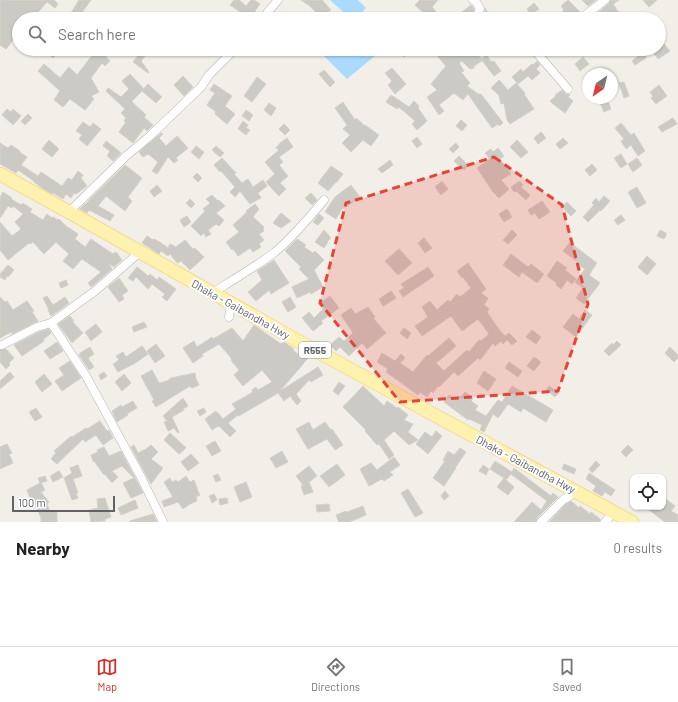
<!DOCTYPE html>
<style>
body{margin:0;font-family:Barlow,sans-serif;background:#f6f6f6;color:#222}
.controls{position:absolute;right:12px;bottom:12px;display:grid;overflow:hidden;border-radius:8px;box-shadow:0 1px 3px #0004}
.controls button{width:36px;height:36px;display:grid;place-items:center;padding:0;border:0;border-bottom:1px solid #e0e0e0;background:#fff;color:#222;font:20px sans-serif}
.compass{position:absolute;left:582px;top:68px;width:36px;height:36px;border-radius:50%;background:#fff;box-shadow:0 1px 3px #0004;rotate:215deg}
.scale{position:absolute;left:12px;bottom:10px;width:103px;box-sizing:border-box;padding-left:4px;border:2px solid #5f6368;border-top:0;font-size:11px;line-height:14px;white-space:nowrap;color:#5f6368;-webkit-text-stroke:3px #fff;paint-order:stroke}
.list{margin:0;padding:0;list-style:none}
h2{display:flex;justify-content:space-between;align-items:center;height:52px;margin:0;padding:0 16px;font-size:17px}
h2 small{font-size:13px;font-weight:400;color:#767676}
.icon{flex:none;width:22px;height:22px;fill:none;stroke:currentColor;stroke-width:2;stroke-linecap:round;stroke-linejoin:round}
.map{position:relative;flex:none;width:678px;height:522px;overflow:hidden}
.search{position:absolute;background:#fff;box-shadow:0 1px 3px #0004;left:12px;right:12px;top:12px;height:44px;display:flex;align-items:center;gap:10px;box-sizing:border-box;padding:0 14px;border-radius:22px;color:#767676;font-size:15px}
.sheet{height:124px;background:#fff}
nav{display:flex;justify-content:space-around;align-items:center;box-sizing:border-box;height:56px;border-top:1px solid #e0e0e0;background:#fff;font-size:11px;color:#767676}
nav a{display:grid;justify-items:center;gap:2px}
nav .on{color:#d93025}
.map>svg:first-child{display:block}
.water{fill:#aadaff}
.building{fill:#cccac5;stroke:#d6d1c6}
.lines{fill:none;stroke-linecap:round;stroke-linejoin:round}
.minor-casing{stroke:#b5b8bc;stroke-width:9}
.primary-casing{stroke:#f2c960;stroke-width:14}
.minor{stroke:#fff;stroke-width:8}
.primary{stroke:#fff2af;stroke-width:13}
.marked{fill:#ea4335;fill-opacity:0.2;stroke:#ea4335;stroke-width:3;stroke-dasharray:8 5;stroke-linejoin:round}
.labels{text-anchor:middle;dominant-baseline:central;stroke-width:4;stroke-linejoin:round;paint-order:stroke}
.shield{fill:#fff;stroke:#8f9295;stroke-width:1}
.shield-label{font-size:10px;font-weight:bold;fill:#5f6368}
.street-label{font-size:11px;fill:#5f6368;stroke:#fff}
</style>
<div class="map">
<svg width="678" height="522" viewBox="0 0 678 522">
<rect width="100%" height="100%" fill="#f1efe8"/>
<!-- water -->
<g class="water">
<path d="M330 0H358L366 8 356 19H351Z"/>
<path d="M317 49H371L377 54 347 79Z"/>
</g>
<!-- building -->
<g class="building">
<path d="M0 0H54L58 4 55 8 47 2 32 19H19V33L6 49 0 45Z"/>
<path d="M79 0H91L78 18 71 13Z"/>
<path d="M234 0H239L246 6 251 0H254L260 4 255 11 256 13 251 19H250L230 5Z"/>
<path d="M301 0H322L331 10 321 18 310 6Z"/>
<path d="M420 0H438L432 7 442 19H423L427 16 415 5Z"/>
<path d="M568 0 580 12 575 17V19H572L567 14 562 19H555L564 10 561 6Z"/>
<path d="M582 0H596L588 6Z"/>
<path d="M610 0H619L613 4 621 16 617 19H614L611 14 605 19 602 15 598 19 595 15 608 4Z"/>
<path d="M643 0H657L649 7Z"/>
<path d="M534 3 539 9 531 15 527 9Z"/>
<path d="M471 5 474 9 473 13V15L468 19 462 12Z"/>
<path d="M485 8 490 17 495 13 501 19H489L488 15 485 12Z"/>
<path d="M664 44 670 51 658 59 653 52 659 49Z"/>
<path d="M42 49H55L58 52 53 58Z"/>
<path d="M97 49H101L104 51 103 53 110 61 105 66 102 63 91 78 99 92 91 96 94 99 85 110 70 99 63 107 54 100 60 91 38 71 44 64 60 78 69 67 77 75Z"/>
<path d="M396 49H412L404 57Z"/>
<path d="M431 49H457L460 52 468 49 470 54 477 50 481 59 487 55 491 62 494 61 501 71 494 76 481 59 482 61 474 66V68L470 69 462 61 459 63 464 71 461 72 470 83 467 86 478 94H481L503 123 499 126 498 124 492 128 468 94 463 100 454 93 439 105 444 111 439 115 427 97 437 90 431 84 446 66Z"/>
<path d="M639 49H641L643 53 648 49H650L653 52 645 57 646 58 641 61 635 65 632 61 638 56 635 51Z"/>
<path d="M140 53 145 56 141 61 149 72 148 73 133 62Z"/>
<path d="M583 57 589 64 580 71 575 64Z"/>
<path d="M537 61 540 65 536 69 540 73 532 80 528 76 518 84 512 77 521 69 523 72 532 64 533 65Z"/>
<path d="M392 68 406 84 395 94 388 85 392 81 385 73Z"/>
<path d="M324 70 335 82 330 87 319 74Z"/>
<path d="M130 74 144 89 132 101V102L146 115 144 117 153 125 147 131 144 128 133 143 119 132 126 122 124 121 126 118 121 113 125 109 106 91 108 88 121 97 129 89 122 81Z"/>
<path d="M183 76 193 87 184 96 174 85Z"/>
<path d="M257 77 266 84 252 102 244 96Z"/>
<path d="M499 80 508 90 516 83 525 93 524 94 534 109 510 124 507 120 504 103 501 104 499 95 491 88Z"/>
<path d="M624 82 629 96 624 98 619 83Z"/>
<path d="M148 84 162 97 156 103 142 91Z"/>
<path d="M214 84 232 96 225 106 235 114 227 124 215 114 216 112 207 105 215 93 210 90Z"/>
<path d="M659 85 667 96 656 104 651 98 653 96 650 92Z"/>
<path d="M562 90 566 94H569L570 95 568 97 573 101 565 113 552 103 550 101 556 96 555 95Z"/>
<path d="M391 95 409 107 414 101 419 106 418 108 427 121 417 130 412 124 415 121 399 107 397 109 386 102Z"/>
<path d="M598 98H607L611 109 604 112Z"/>
<path d="M343 102 355 120 356 118 365 126V125L379 135 371 146 363 140 351 152 342 143 350 135 343 129 347 125 335 108Z"/>
<path d="M269 103 276 108 271 116 264 110Z"/>
<path d="M7 109 11 112 13 109 21 116 13 125 2 115Z"/>
<path d="M246 110 253 115 249 121 242 116Z"/>
<path d="M28 114 32 118 25 125 21 121Z"/>
<path d="M673 118 677 124 662 132 658 127Z"/>
<path d="M461 120 467 125 462 131 456 126Z"/>
<path d="M243 121 248 125 246 128 250 130 246 135 238 129Z"/>
<path d="M83 122 90 127 93 123 101 129 87 146 79 139 82 135 76 131Z"/>
<path d="M621 123 631 135 634 133 645 151 638 156 631 145 626 149 621 141 624 139 615 128Z"/>
<path d="M284 124 290 130 285 135 279 129Z"/>
<path d="M541 132 546 138 538 144 534 138Z"/>
<path d="M161 133 163 134 159 138 166 146 177 136 188 148 176 158 178 160 174 163 168 157 157 174 152 171 158 162 148 154 143 157 139 152Z"/>
<path d="M417 137 422 144 417 148 412 141Z"/>
<path d="M287 138 293 147 279 157 283 162 279 165 288 176 280 183 286 189 279 196 266 182 275 174 265 162 279 150 276 148 280 143Z"/>
<path d="M563 138 568 143 560 149 556 144Z"/>
<path d="M49 140 59 149 52 157 42 149Z"/>
<path d="M517 140 528 152 521 158 510 147Z"/>
<path d="M106 141 114 147 121 153 113 161 107 156 110 151 103 146Z"/>
<path d="M0 143 8 148 11 145 20 151 19 152 27 157 21 165 38 176 41 172 62 186 68 178 72 180 78 171 83 175 81 178 87 186 76 194 74 193 71 198 66 194 63 199 53 193 52 194 42 188 34 182V181L18 170 16 173 0 164Z"/>
<path d="M456 143 459 147 453 153 449 149Z"/>
<path d="M196 146 204 152 199 159 191 152Z"/>
<path d="M216 146 224 153 220 157 212 150Z"/>
<path d="M498 148 504 156 500 159 511 174 501 180 509 189 499 198 493 192 477 168 490 159 485 153 491 149 493 152Z"/>
<path d="M621 154 627 164 621 168 614 158Z"/>
<path d="M459 156 468 165 464 170 454 161Z"/>
<path d="M222 158 236 173 234 174 242 183 248 179 253 187 263 180 267 186 258 193 261 198 250 204 240 191 235 197 230 192 235 187 221 171 220 172 214 165Z"/>
<path d="M637 158 642 165 633 172 628 164Z"/>
<path d="M390 160 393 165 382 173 378 169Z"/>
<path d="M592 164 597 170 590 176 585 170Z"/>
<path d="M125 165 142 178 128 197 132 201 125 211 106 196 98 206 114 215 110 221 89 210 87 213 80 209 85 204H86L91 198Z"/>
<path d="M331 166 343 174 337 182H336L328 191 318 183Z"/>
<path d="M197 173 202 178 198 182 193 177Z"/>
<path d="M442 181 448 189 441 195 435 187Z"/>
<path d="M520 181 523 185 521 187 530 195 526 200 516 191 514 192 511 187Z"/>
<path d="M157 185 162 191 154 197 150 191Z"/>
<path d="M351 185 360 197 341 210 336 219 325 212 335 197Z"/>
<path d="M637 187 646 203 637 208 628 192Z"/>
<path d="M3 192 12 198 11 199 21 205 23 203 32 209 30 212 43 220 47 214 52 218 53 217 58 220 59 219 66 226 78 234 75 239 85 247 91 239 113 254 116 252 122 260 114 267 108 263 112 269 91 287 88 283 101 272 82 259 73 269 63 261 69 254 56 242 44 254 33 242 30 244 29 243 8 260 0 250V222L12 236 21 229 15 222 23 214 13 206 12 208 8 206 0 218V197Z"/>
<path d="M311 193 317 200 312 205 305 198Z"/>
<path d="M212 195 218 201 219 200 225 206 216 213 224 220 219 226 216 224 208 230 211 234 206 237 204 233 201 236 191 226 205 211 203 209 210 203 206 199Z"/>
<path d="M604 196 610 201 601 211 600 210 588 222 583 217 594 205 592 203 596 198 599 202Z"/>
<path d="M190 199 195 204 191 208 186 203Z"/>
<path d="M542 201 550 212 539 219 535 213 531 215 528 210Z"/>
<path d="M567 202 576 211 571 216 562 207Z"/>
<path d="M255 204 259 209 253 217 264 227 263 229 264 231 259 234 264 240 259 244 261 247 253 252 250 248 238 256 233 249 232 250 226 242 239 232 233 225 247 212 246 211Z"/>
<path d="M507 209 512 217 504 222 499 214Z"/>
<path d="M281 213 291 221 281 228 273 223Z"/>
<path d="M319 214 324 218 318 225 313 222Z"/>
<path d="M621 215 625 220 618 225 614 220Z"/>
<path d="M187 216 191 222 184 227 180 220Z"/>
<path d="M324 230 331 238 327 242H328L324 248 315 242Z"/>
<path d="M512 230 517 235 508 244 503 240Z"/>
<path d="M660 230 666 233V235L664 239 657 236Z"/>
<path d="M147 236 153 240 154 239 160 242 168 248 170 244 176 247 185 240 193 249 195 248 204 257 190 270 181 261 177 263 170 254 168 256 161 251 159 254 142 243Z"/>
<path d="M424 238 432 248 425 253 418 243Z"/>
<path d="M297 239 306 245 304 247 313 253 315 251 324 260 314 270 323 287 311 294 310 292 297 298 292 287 309 279 299 269 301 267 285 251Z"/>
<path d="M570 242 577 248 597 263 589 275 600 283 584 304 576 298 583 288 575 282 585 269 576 263 578 262 563 251Z"/>
<path d="M399 249 412 263 398 275 385 261Z"/>
<path d="M511 254 528 267 531 264 544 274 537 283 522 272 519 277 503 265Z"/>
<path d="M647 256 656 264 647 275 638 267Z"/>
<path d="M274 260 289 283 271 294 269 290 256 301 248 292 262 280 257 271Z"/>
<path d="M557 261 567 268 565 270 576 279 572 284 567 280 561 289 556 285 557 283 547 276Z"/>
<path d="M468 263 486 289 481 293 488 298 484 305 489 309 487 312 497 327 505 336 509 333 517 341 512 345 507 340 503 344 501 341 495 346 493 343 480 360 478 358 458 376 454 372 439 387 438 386 433 393 431 391 427 397 420 392 418 395 386 372 388 369 377 362 382 353 395 361 401 354 405 358 400 363 413 372 427 355 428 356 449 338 456 346 436 363 444 371 467 350 469 352 479 340 481 341 489 334 478 319 462 331 451 316 422 336 415 326 428 317 422 307 430 301 437 310 448 300 450 302 457 294 460 297 471 288 463 277 462 278 457 271Z"/>
<path d="M8 265 14 270 8 277 7 276 5 280 0 277V274Z"/>
<path d="M137 267 148 276 150 274 157 280 159 277 176 289 167 301 162 297 165 294 152 284 148 289 136 277 133 281 128 278Z"/>
<path d="M428 267 434 276 403 297 399 291 404 288 401 284Z"/>
<path d="M119 278 128 291 122 295 124 299 119 302 108 287Z"/>
<path d="M66 280 68 285 61 288 59 283Z"/>
<path d="M391 291 396 298 383 306 379 299Z"/>
<path d="M47 296 53 305 65 297 69 303 51 316 48 310H49L43 298Z"/>
<path d="M330 296 339 308 321 321 323 323 313 331 302 318 309 312 314 318 323 309 319 304Z"/>
<path d="M0 297 5 302 7 301 13 310 27 301 34 311 32 312 38 321 12 334 11 332 0 338Z"/>
<path d="M290 297 296 307 288 312 282 302Z"/>
<path d="M368 307 375 317 373 318 386 333 367 349 362 343 349 356 340 347 336 351 330 345 339 337 344 341 353 333 341 315 351 308 355 314Z"/>
<path d="M585 310 592 315 576 337 563 327 573 314 579 319Z"/>
<path d="M70 316 74 321H72L83 333 72 343 58 324Z"/>
<path d="M144 322 147 327 134 332 132 327Z"/>
<path d="M96 324 102 332 91 341 85 332Z"/>
<path d="M254 325 281 344 283 342H284L294 349 293 350 301 357 304 354 309 357 280 391 318 367 323 375 311 382 309 380 296 394 301 401 297 405 290 396 284 401 278 393 239 416 238 415 228 423 236 431 230 437 219 426 218 427V426L212 430 205 419 216 411V413L217 412 223 419 236 409 232 404 253 392 252 390 256 387 258 390 272 382 262 370 243 386 234 375 239 370 231 360 232 359 219 344 202 354 203 356 193 363 183 348 194 341 197 347 212 337 213 339 232 328 243 341Z"/>
<path d="M404 328 411 333 407 339 400 333Z"/>
<path d="M49 329 51 333 43 340 44 341 22 356 14 345 39 332Z"/>
<path d="M532 330 541 337 536 344 526 337Z"/>
<path d="M617 341 621 345 609 356 604 351 612 343 613 345Z"/>
<path d="M57 342 63 351 50 359 44 351Z"/>
<path d="M156 344 165 356 155 363 147 351Z"/>
<path d="M142 346 148 354 137 362 118 372 113 364 119 360 116 356 123 352 126 357Z"/>
<path d="M90 347 94 354 88 358 94 367 89 370 79 355 80 354V353Z"/>
<path d="M670 347 678 355V358L674 362 665 353Z"/>
<path d="M6 349 14 358 9 363 10 365 6 369 0 362V350Z"/>
<path d="M534 357 541 362 534 371 527 366Z"/>
<path d="M70 361 81 378 62 391 55 381 64 375 59 368Z"/>
<path d="M509 362 522 371 518 377 505 368Z"/>
<path d="M152 370 159 383 167 381 171 378 195 373 196 379 199 385 192 388 190 386 156 407 152 401 154 400 141 376Z"/>
<path d="M484 371 496 379 488 391 477 383Z"/>
<path d="M10 372 14 377 0 389V381Z"/>
<path d="M104 372 107 376 101 380 99 375Z"/>
<path d="M44 374 52 384 42 392 35 382Z"/>
<path d="M124 374 131 383 122 391 115 382Z"/>
<path d="M339 382 345 386 338 395 333 391Z"/>
<path d="M363 386 384 406 387 401 397 408 398 407 408 415 404 420 413 424 408 432 418 440 409 445 394 431 384 440 394 455 389 459 379 444 377 445 365 431 366 430 343 407Z"/>
<path d="M512 386 553 410 546 422 523 408 521 412 508 404 498 418 493 414 484 432 480 430 482 425 469 419 468 420 444 402 449 395 456 400 459 396 461 397 465 392 473 398 471 401 478 406 475 410 486 416 498 400 502 402Z"/>
<path d="M549 386 559 393 555 397 546 390Z"/>
<path d="M183 398 188 406 183 409 184 410 172 417 179 432 178 433 174 428 168 431 164 422 167 421 163 416Z"/>
<path d="M133 401 137 408 127 414 128 415 117 422 112 411 121 405 122 407Z"/>
<path d="M36 408 42 417 35 421 29 412Z"/>
<path d="M204 408 206 412 200 416 197 411Z"/>
<path d="M100 421 107 431 109 430 113 438 103 445 96 435 85 442 83 439 57 464 51 459 56 453 54 451 71 436 72 437 86 428 87 429Z"/>
<path d="M309 422 313 430 325 422 331 430 332 429 343 445 335 450 327 439 308 449 296 429Z"/>
<path d="M436 431 442 436 428 454 416 444 425 432 432 437Z"/>
<path d="M170 433 186 448 179 454 164 440Z"/>
<path d="M215 441 221 451 212 456 206 446Z"/>
<path d="M7 444 12 453 9 454 13 463 0 469V447Z"/>
<path d="M134 445 138 453 146 449 151 445 158 452 151 459 163 468 151 484 131 447Z"/>
<path d="M628 445 633 450 626 457 621 452Z"/>
<path d="M104 447 109 456 121 451 143 493 131 498 123 483 134 478 122 466 112 471 118 477 112 483 105 474 104 475 94 461H93L91 455 98 452 97 450Z"/>
<path d="M460 448 466 452 455 468H456L444 486 433 478 445 461 443 460 448 451 454 455Z"/>
<path d="M282 451 288 462 276 468 270 458Z"/>
<path d="M191 454 199 463 188 471 181 462Z"/>
<path d="M394 457 400 465 390 472 393 475 384 481 382 479 369 486 360 469 371 463 377 470Z"/>
<path d="M495 461 512 472 514 468 551 496 553 493 558 497 537 518 536 522H514L532 502 541 510 547 501 511 474 506 480 505 479 514 487 508 495 497 487 504 478 490 469Z"/>
<path d="M596 461 600 465 592 473 589 469Z"/>
<path d="M337 464 345 475 329 487 320 476Z"/>
<path d="M564 464 576 469 574 474 562 469Z"/>
<path d="M78 465 82 476 73 479 78 493H76L78 498 72 500 64 478 72 473 70 468Z"/>
<path d="M483 465 489 469 486 475 479 471Z"/>
<path d="M309 466 317 476 309 482 313 492 304 495 301 486 303 485 296 476Z"/>
<path d="M59 471 63 477 53 482 50 476Z"/>
<path d="M589 473 615 490 611 496 605 492 602 496 593 491 596 486 586 479Z"/>
<path d="M218 474 221 480 216 482 213 476Z"/>
<path d="M45 476 47 481 41 483 45 490 41 492 49 502 47 504 50 511H57V522H41V518L32 497 30 498 27 490 40 483 38 478Z"/>
<path d="M186 476 190 482 194 480 197 488V489L200 495 196 497 197 501 190 504 183 509 178 502 164 507 162 501 173 497 164 482 170 478 172 482 176 480 178 482Z"/>
<path d="M246 482 252 497 240 502 234 487Z"/>
<path d="M408 489 423 513 415 517 401 493Z"/>
<path d="M445 491 449 496 444 500 441 496Z"/>
<path d="M214 494 217 500 212 503 209 496Z"/>
<path d="M663 497 675 506 671 511 678 515V522H665L645 507H663Z"/>
<path d="M105 498 111 517 105 519V521L91 522 89 510 98 508 97 499Z"/>
<path d="M227 498 228 503 220 505 219 499Z"/>
<path d="M135 500 138 508 121 515 118 508Z"/>
<path d="M571 501 579 508 580 506 590 514 591 512 600 519V522H549L566 504Z"/>
<path d="M329 504 330 511 317 512 316 505Z"/>
<path d="M363 506 366 515 349 522H339L336 515 346 511 347 512Z"/>
<path d="M153 514 157 522H130V521Z"/>
</g>
<g class="lines">
<defs>
<g id="minor">
<path d="M473 0 476 2 480 9 478 13 484 19"/>
<path d="M262 19 278 0"/>
<path d="M580 19 605 0"/>
<path d="M530 49 536 52 568 89"/>
<path d="M69 212 126 156 150 136 201 87 209 75 235 49"/>
<path d="M212 293C233 280 255 267 275 252 293 237 309 218 324 200"/>
<path d="M229 317 231 304"/>
<path d="M51 323 86 376 141 477 163 522"/>
<path d="M0 345H2L37 327 51 323 95 291 140 252"/>
<path d="M541 522 563 500 576 492"/>
<path d="M605 522 614 512"/>
</g>
<path id="primary" d="M0 174 69 212 298 341 632 522"/>
</defs>
<!-- minor casing -->
<use href="#minor" class="minor-casing"/>
<!-- primary casing -->
<use href="#primary" class="primary-casing"/>
<!-- minor -->
<use href="#minor" class="minor"/>
<!-- primary -->
<use href="#primary" class="primary"/>
</g>
<!-- marked area -->
<path class="marked" d="M494 157 562 205 588 304 558 391 400 402 320 303 346 203Z"/>
<g class="labels">
<!-- shield labels -->
<rect class="shield" x="299" y="342" width="32" height="16" rx="3"/>
<g class="shield-label">
<text x="315" y="350">R555</text>
</g>
<!-- street labels -->
<g class="street-label">
<text transform="translate(241 309) rotate(29)">Dhaka - Gaibandha Hwy</text>
<text transform="translate(526 464) rotate(28)">Dhaka - Gaibandha Hwy</text>
</g>
</g>
</svg>
<div class="controls">
<button><svg class="icon" aria-label="locate" viewBox="0 0 24 24"><circle cx="12" cy="12" r="6"/><path d="M12 2v4M12 18v4M2 12h4M18 12h4"/></svg></button>
</div>
<svg class="compass" viewBox="-18 -18 36 36"><path d="M0-13l5 13h-10z" fill="#e53935"/><path d="M0 13l5-13h-10z" fill="#767676"/></svg>
<div class="scale">100 m</div>
<div class="search"><svg class="icon" aria-label="search" viewBox="0 0 24 24"><circle cx="10" cy="10" r="6"/><path d="M15 15l6 6"/></svg>Search here</div>
</div>
<section class="sheet">
<h2>Nearby<small>0 results</small></h2>
<ul class="list">
</ul>
</section>
<nav>
<a class="on"><svg class="icon" aria-label="map" viewBox="0 0 24 24"><path d="M3 6l6-2 6 2 6-2v14l-6 2-6-2-6 2zM9 4v14M15 6v14"/></svg>Map</a>
<a><svg class="icon" aria-label="directions" viewBox="0 0 24 24"><path d="M12 3l9 9-9 9-9-9zM9 14v-3h6M13 9l2 2-2 2"/></svg>Directions</a>
<a><svg class="icon" aria-label="saved" viewBox="0 0 24 24"><path d="M7 4h10v16l-5-4-5 4z"/></svg>Saved</a>
</nav>
